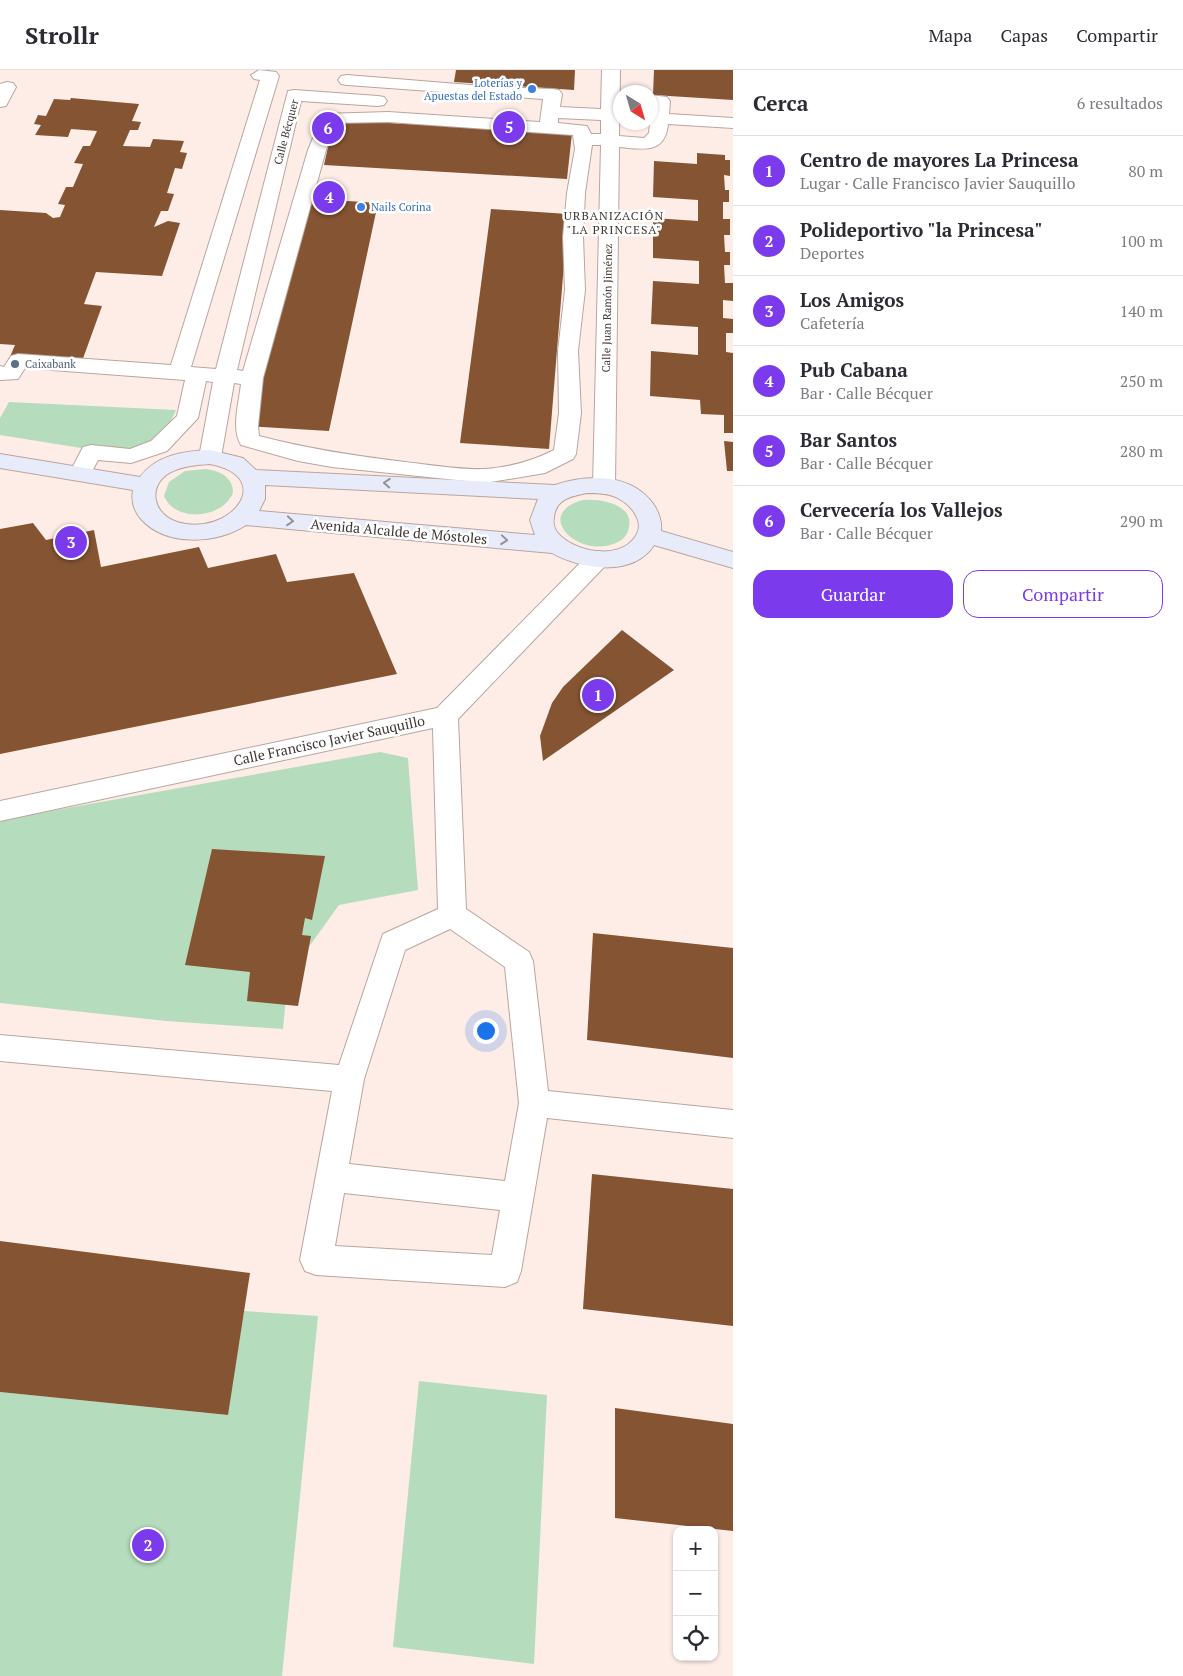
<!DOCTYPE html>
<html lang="es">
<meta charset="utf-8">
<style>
body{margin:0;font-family:"PT Serif",serif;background:#f7f7f7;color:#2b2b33}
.controls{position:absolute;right:15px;bottom:15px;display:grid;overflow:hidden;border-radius:10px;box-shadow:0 1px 4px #0004}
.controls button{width:45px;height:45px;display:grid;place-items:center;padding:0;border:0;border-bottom:1px solid #e1e1e2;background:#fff;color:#2b2b33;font:25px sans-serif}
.compass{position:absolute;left:613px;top:15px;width:45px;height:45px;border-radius:50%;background:#fff;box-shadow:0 1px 4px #0004;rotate:143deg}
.you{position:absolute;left:485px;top:960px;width:18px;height:18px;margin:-12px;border:4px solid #fff;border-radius:50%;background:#1a73e8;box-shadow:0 0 0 8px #1a73e833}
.badge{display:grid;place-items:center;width:32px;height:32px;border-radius:50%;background:#7c3aed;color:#fff;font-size:16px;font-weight:700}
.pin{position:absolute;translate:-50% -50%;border:2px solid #fff;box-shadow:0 1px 5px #0006}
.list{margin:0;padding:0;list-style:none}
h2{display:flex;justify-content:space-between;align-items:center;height:65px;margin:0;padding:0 20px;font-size:21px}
h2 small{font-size:16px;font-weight:400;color:#7c7c81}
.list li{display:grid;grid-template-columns:32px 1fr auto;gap:15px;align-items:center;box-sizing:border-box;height:70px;padding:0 20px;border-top:1px solid #e1e1e2}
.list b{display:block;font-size:19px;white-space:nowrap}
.list p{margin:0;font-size:16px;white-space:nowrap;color:#7c7c81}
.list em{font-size:16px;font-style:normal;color:#7c7c81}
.actions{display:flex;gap:10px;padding:15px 20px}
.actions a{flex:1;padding:11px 0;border:1px solid #7c3aed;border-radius:15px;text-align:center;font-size:18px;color:#7c3aed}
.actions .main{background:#7c3aed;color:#fff}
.icon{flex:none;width:28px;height:28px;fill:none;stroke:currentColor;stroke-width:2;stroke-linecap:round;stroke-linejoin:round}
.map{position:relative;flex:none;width:733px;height:1606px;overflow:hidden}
header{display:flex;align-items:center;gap:30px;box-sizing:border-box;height:70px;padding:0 25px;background:#fff;border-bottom:1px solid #e1e1e2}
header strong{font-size:24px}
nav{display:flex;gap:28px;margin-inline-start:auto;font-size:18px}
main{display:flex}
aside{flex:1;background:#fff}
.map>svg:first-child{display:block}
.green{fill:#b5ddbd}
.building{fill:#855433}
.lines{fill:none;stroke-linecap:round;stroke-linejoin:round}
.street-casing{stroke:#baa59e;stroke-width:2}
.secondary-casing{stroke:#baa59e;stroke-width:2}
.street{fill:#fff;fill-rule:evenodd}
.secondary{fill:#e8ecfa;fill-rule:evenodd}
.oneway{stroke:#949297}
.shop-dot{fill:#3f7fe0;stroke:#fefefe;stroke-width:2}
.service-dot{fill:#5c6f8a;stroke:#fefefe;stroke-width:2}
.labels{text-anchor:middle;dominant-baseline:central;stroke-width:5;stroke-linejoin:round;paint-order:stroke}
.far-shop-label{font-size:11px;fill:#366cbe;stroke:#fefefe;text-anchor:end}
.far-street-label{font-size:11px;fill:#3f3734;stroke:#fefefe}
.far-service-label{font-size:11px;fill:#4e5e75;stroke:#fefefe;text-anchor:start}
.far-neighbourhood-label{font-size:12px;letter-spacing:1px;fill:#3f3734;stroke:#fefefe}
.street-label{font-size:14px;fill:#3f3734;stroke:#fefefe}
</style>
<header>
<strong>Strollr</strong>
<nav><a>Mapa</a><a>Capas</a><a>Compartir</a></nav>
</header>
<main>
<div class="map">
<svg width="733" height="1606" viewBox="0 0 733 1606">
<rect width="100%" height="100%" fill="#feede6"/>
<!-- green -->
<g class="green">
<path d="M9 332 176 340 159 376 131 386 0 365V348Z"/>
<path d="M206 399C220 401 233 407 233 423 222 449 175 453 164 426L169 412 185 401Z"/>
<path d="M583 430C599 428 634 434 629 457 628 464 624 469 618 472 580 491 531 444 583 430Z"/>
<path d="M380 682 408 688 418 820 339 835 288 906 283 959 166 951 0 933V750Z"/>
<path d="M244 1241 318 1246 282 1606H0V1322L227 1345Z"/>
<path d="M419 1311 547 1325 534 1594 393 1577Z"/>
</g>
<!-- building -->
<g class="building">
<path d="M456 0H575L574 20 454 12Z"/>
<path d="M654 0H733V30L653 25Z"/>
<path d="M71 28 139 34 132 51 141 52 138 60H130L123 76 150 77 153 69 184 71 180 82 187 83 182 99 175 98 167 123 174 124 168 141H161L154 157 168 151 180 153 162 206 96 202 84 234 102 236 81 294 9 289 15 275 0 274V140L46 143 53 148 60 147 65 135 58 134 66 117H73L83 94 74 93 83 76H90L97 61 71 59 68 67 35 65 41 55 34 54 38 45 46 46 54 29 70 30Z"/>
<path d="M334 50 572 63 567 109 324 95Z"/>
<path d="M697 83 725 85V90H730V106L724 105 725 120H729V132H723V149H730V165H724L725 182H730V195H724L725 213H733V231L723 230V248L733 249V263H726V282L733 283V363H724V345L701 344 700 330 650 326 651 281 698 285V257L651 254 653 211 699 214V191L653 188V148L698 151V130L653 127 654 91 697 94Z"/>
<path d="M303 128 378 133 329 361 247 356Z"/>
<path d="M491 139 568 144 549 379 460 373Z"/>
<path d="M724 371 733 372V401H727Z"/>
<path d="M33 453 46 470 94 460 101 497 199 477 208 498 276 484 287 512 354 503 397 604 0 684V459Z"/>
<path d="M622 560 674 600 543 691 540 666 552 633 563 617Z"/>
<path d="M212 779 325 786 312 850 305 848 302 865 311 866 298 936 247 931 250 902 185 895Z"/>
<path d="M593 863 733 878V988L587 970Z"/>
<path d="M592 1104 733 1119V1256L583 1239Z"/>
<path d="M0 1171 250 1203 228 1345 0 1322Z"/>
<path d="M615 1338 733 1354V1461L615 1448Z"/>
</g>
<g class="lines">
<defs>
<g id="street">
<path d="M259 0 276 2 279 6 191 297 216 299 288 21 294 20 378 26 384 27 387 31 384 35 378 36 301 31 237 300 243 301 308 80 323 44 388 42 540 52 543 29 347 15 341 14 338 10 341 6 347 5 495 17 553 19 559 20 562 24 560 37 601 39 602 0H620L619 66 644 68 649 63 650 53 646 52H650V25L667 27 670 31 669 44 733 48V58L668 54C665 85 642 79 619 77L615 416 612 421 604 424 596 421 593 416 601 75H592L585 123 583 167 585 220 578 281 581 343 576 384 573 389 545 403 485 413 332 397 298 391 241 375C231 359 239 332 241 314L234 313 221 387 218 392 210 394 202 392 199 387 213 312 206 311 198 348 167 381 131 393 98 390 88 409 80 411 72 409 69 404 83 377 91 375 130 379 151 371 177 346 185 310 25 298 18 309 0 310V296L4 297 11 286 18 284 171 295 260 10 254 9 251 5ZM558 48 601 50V64H591L587 56 558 53ZM388 52 573 65 575 79 567 123 563 167 565 220 558 281 559 343 554 380C533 391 510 397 485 399 459 400 431 395 405 392 356 386 308 379 259 366L258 356 263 308 326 80 336 53Z"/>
<path d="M7 12 13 13 16 17 6 36 0 37V14Z"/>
<path d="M598 481 606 483 610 489 606 495 458 649 466 839 529 882 533 891 548 1021 733 1040V1068L547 1048 521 1201 517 1212 505 1217 316 1205 305 1201 300 1190 332 1021 0 991V965L339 995 383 864 438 839 433 658 0 751V731L437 638 590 483ZM450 859 505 897 519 1033 505 1111 349 1094 364 1009 405 880ZM344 1123 500 1140 492 1185 335 1176Z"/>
</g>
<path id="secondary" d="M210 380 243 388 256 400 555 415C588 404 632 403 654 435 659 443 662 451 661 461L733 482V498L654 475C633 508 580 499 552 483L246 455C217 474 166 477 141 449 134 441 131 431 133 420L0 398V384L140 407C156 385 184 381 210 380ZM210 394C278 407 230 468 177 452 153 444 147 417 169 403 182 396 196 395 210 394ZM265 415 538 429 530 450 535 465 259 441 265 429ZM587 423C595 423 606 423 613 426 628 431 647 451 635 467 619 491 573 482 557 462 554 458 553 452 554 448 555 429 572 426 587 423Z"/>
</defs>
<!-- street casing -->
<use href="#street" class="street-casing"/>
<!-- secondary casing -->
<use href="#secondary" class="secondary-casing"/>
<!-- street -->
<use href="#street" class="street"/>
<!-- secondary -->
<use href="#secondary" class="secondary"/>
</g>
<!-- one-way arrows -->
<defs><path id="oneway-chevron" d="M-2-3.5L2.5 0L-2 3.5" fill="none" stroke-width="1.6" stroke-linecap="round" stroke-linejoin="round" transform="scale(1.25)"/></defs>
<g class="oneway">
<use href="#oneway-chevron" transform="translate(387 413) rotate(-176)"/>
<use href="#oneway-chevron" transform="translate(290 451) rotate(5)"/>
<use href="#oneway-chevron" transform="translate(504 470) rotate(6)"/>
</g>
<!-- markers -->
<g class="shop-dot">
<circle cx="532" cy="19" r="5"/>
<circle cx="361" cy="137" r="5"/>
</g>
<circle class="service-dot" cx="15" cy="294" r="5"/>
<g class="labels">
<!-- far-shop labels -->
<g class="far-shop-label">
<text x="522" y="13">Loterías y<tspan x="522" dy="13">Apuestas del Estado</tspan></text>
<text x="371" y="137" text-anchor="start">Nails Corina</text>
</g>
<!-- far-street labels -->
<g class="far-street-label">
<text transform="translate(286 62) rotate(-75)">Calle Bécquer</text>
<text transform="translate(607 238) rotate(-89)">Calle Juan Ramón Jiménez</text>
</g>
<!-- far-service labels -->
<g class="far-service-label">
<text x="25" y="294">Caixabank</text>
</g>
<!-- far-neighbourhood labels -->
<g class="far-neighbourhood-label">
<text x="614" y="145">URBANIZACIÓN<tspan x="614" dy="14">"LA PRINCESA"</tspan></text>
</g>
<!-- street labels -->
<g class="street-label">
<text transform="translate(399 461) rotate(5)">Avenida Alcalde de Móstoles</text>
<text transform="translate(329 670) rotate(-12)">Calle Francisco Javier Sauquillo</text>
</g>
</g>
</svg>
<div class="controls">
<button>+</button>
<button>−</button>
<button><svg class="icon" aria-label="locate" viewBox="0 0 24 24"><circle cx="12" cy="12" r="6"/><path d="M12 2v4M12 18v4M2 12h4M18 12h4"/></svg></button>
</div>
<svg class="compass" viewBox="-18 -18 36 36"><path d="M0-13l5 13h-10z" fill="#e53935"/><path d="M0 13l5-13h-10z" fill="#7c7c81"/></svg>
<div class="you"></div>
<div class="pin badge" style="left:598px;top:625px">1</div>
<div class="pin badge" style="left:148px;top:1475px">2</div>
<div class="pin badge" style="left:71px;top:472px">3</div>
<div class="pin badge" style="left:329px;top:127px">4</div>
<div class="pin badge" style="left:509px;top:57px">5</div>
<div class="pin badge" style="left:328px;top:58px">6</div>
</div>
<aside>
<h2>Cerca<small>6 resultados</small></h2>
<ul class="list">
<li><span class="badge">1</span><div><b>Centro de mayores La Princesa</b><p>Lugar · Calle Francisco Javier Sauquillo</p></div><em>80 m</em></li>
<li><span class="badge">2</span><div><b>Polideportivo &quot;la Princesa&quot;</b><p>Deportes</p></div><em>100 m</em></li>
<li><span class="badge">3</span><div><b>Los Amigos</b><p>Cafetería</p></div><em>140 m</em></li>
<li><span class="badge">4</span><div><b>Pub Cabana</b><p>Bar · Calle Bécquer</p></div><em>250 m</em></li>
<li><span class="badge">5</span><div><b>Bar Santos</b><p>Bar · Calle Bécquer</p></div><em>280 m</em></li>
<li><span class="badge">6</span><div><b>Cervecería los Vallejos</b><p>Bar · Calle Bécquer</p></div><em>290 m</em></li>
</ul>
<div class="actions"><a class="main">Guardar</a><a>Compartir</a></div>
</aside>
</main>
